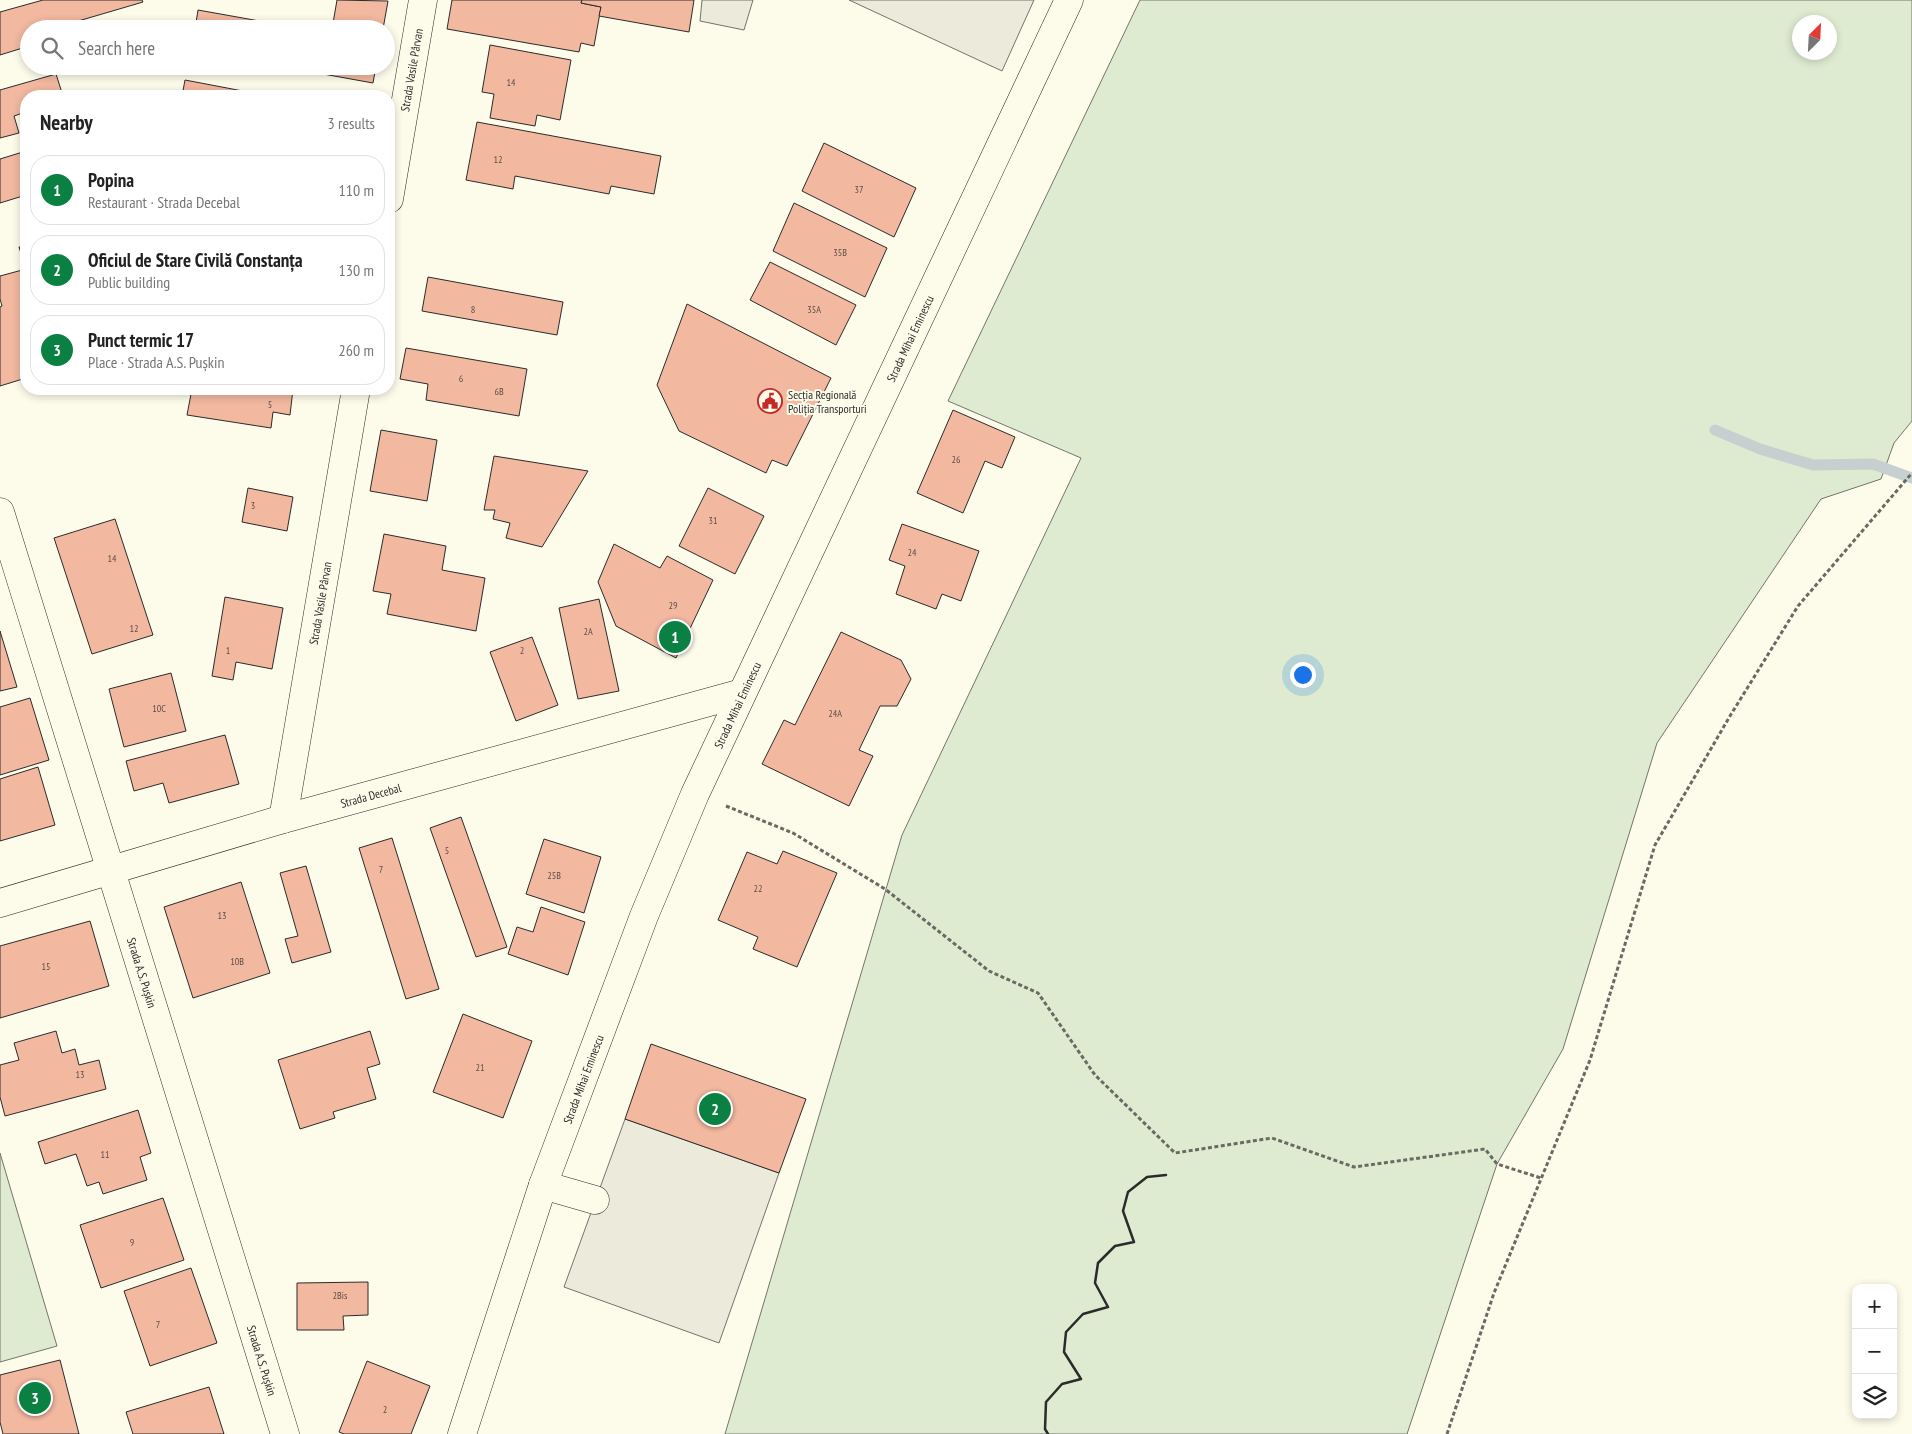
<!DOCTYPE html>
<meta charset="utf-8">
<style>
body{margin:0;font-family:"PT Sans Narrow",sans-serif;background:#f6f6f6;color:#222}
.controls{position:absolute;right:15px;bottom:15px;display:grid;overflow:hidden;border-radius:10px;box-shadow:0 2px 8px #0003}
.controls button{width:45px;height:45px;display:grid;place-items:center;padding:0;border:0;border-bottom:1px solid #e0e0e0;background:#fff;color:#222;font:25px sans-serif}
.compass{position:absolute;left:1792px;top:15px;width:45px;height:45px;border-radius:50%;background:#fff;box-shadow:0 2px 8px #0003;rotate:24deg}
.you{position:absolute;left:1302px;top:674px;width:18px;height:18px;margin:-12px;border:4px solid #fff;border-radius:50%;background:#1a73e8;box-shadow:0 0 0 8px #1a73e833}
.badge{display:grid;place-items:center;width:32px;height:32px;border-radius:50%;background:#0b8043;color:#fff;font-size:16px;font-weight:700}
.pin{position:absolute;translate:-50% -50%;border:2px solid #fff;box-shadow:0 1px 5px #0006}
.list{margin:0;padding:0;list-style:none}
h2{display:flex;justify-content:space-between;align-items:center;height:65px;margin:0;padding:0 20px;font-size:21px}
h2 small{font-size:16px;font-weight:400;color:#767676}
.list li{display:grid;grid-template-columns:32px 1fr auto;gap:15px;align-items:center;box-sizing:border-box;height:70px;margin:0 10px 10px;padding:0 10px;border:1px solid #e0e0e0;border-radius:20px}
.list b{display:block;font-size:19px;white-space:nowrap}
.list p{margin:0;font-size:16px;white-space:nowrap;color:#767676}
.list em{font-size:16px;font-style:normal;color:#767676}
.icon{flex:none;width:28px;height:28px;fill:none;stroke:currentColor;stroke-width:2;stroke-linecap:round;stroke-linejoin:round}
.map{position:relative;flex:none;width:1912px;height:1434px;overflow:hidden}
.search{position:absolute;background:#fff;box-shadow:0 2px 8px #0003;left:20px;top:20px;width:375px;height:55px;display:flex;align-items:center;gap:12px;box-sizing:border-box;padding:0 18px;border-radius:28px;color:#767676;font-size:19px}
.panel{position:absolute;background:#fff;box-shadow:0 2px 8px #0003;left:20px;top:90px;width:375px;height:305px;border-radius:20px}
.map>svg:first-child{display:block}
.green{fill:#deebd1;stroke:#74746e;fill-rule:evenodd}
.parking{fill:#eceadb;stroke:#74746e}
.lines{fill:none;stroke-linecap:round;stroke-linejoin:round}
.stream{stroke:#c7d0d0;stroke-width:11}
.building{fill:#f2b8a0;stroke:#2b2b2b}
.street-casing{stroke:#2b2b2b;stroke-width:29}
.path{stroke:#6a6964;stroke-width:3;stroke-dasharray:4 2.5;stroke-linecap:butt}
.street{stroke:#fdfbea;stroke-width:28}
.wall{stroke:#2b2b2b;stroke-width:2.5}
.labels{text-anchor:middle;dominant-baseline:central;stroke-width:4;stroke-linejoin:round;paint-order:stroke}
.number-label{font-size:10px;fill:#5d4e48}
.street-label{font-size:12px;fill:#2b2b2b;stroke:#fdfbea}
.poi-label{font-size:12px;fill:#2b2b2b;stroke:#fdfbea;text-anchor:start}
</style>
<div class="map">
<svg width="1912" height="1434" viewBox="0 0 1912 1434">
<rect width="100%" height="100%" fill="#fdfbea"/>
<!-- green -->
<g class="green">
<path d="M1140 0H1912V421L1894 443 1881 479 1821 499 1657 743 1563 1049 1497 1164 1407 1434H725L902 835 1081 458 948 401ZM1830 22V52H1800V22Z"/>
<path d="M0 1153 57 1346 0 1362Z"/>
</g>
<!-- parking -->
<g class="parking">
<path d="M702 0H753L744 30 700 21Z"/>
<path d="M849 0H1034L1002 71Z"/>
<path d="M625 1119 779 1173 719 1343 564 1287Z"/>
</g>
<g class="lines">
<!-- stream -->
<path class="stream" d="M1715 430 1760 449 1813 465 1873 464 1912 478"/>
</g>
<!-- building -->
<g class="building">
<path d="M43 0H142L143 2 51 29H29V46L0 55V12Z"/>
<path d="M337 0 388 1 383 29H332Z"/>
<path d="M452 0H582L581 3 601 7 594 46 581 43 579 52 447 29Z"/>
<path d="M582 0H694L689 32 599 16 601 7 581 3Z"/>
<path d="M198 10 304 29H195Z"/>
<path d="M490 45 571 60 560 120 537 115 535 126 490 118 494 94 482 92Z"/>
<path d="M279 66H376L373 83Z"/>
<path d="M56 74 63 96H26V112L14 116 19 133 0 138V90Z"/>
<path d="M185 80 248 92 247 96H182Z"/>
<path d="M477 122 661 156 654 194 611 186 609 194 515 176 513 189 466 180Z"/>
<path d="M824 143 916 188 894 237 802 191Z"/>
<path d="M26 151V195L0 203V159Z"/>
<path d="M794 203 887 248 865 297 773 251Z"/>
<path d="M26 245V378L0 386V307L2 306 0 299V276L26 269 19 247Z"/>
<path d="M770 262 856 305 836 345 750 300Z"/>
<path d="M428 277 563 302 557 335 422 311Z"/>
<path d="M687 304 831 378 787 466 772 460 766 473 679 431 657 385Z"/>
<path d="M406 348 527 369 519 416 426 400 428 384 400 379Z"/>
<path d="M192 389H293L290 415 273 412 271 428 187 415Z"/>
<path d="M953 410 1015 437 1002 468 985 461 963 513 917 493Z"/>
<path d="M381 430 437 440 427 501 370 491Z"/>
<path d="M494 456 588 471 542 547 506 538 510 523 493 519 495 510H484Z"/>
<path d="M248 488 293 497 287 531 242 522Z"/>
<path d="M708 488 764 516 735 574 679 546Z"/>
<path d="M115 519 153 635 92 654 54 538Z"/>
<path d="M902 524 979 551 961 601 942 594 936 609 896 594 905 566 889 560Z"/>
<path d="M384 534 446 546 442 570 485 578 476 631 387 614 391 594 373 591Z"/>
<path d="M614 544 660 568 667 556 713 580 676 658 616 626 598 582Z"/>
<path d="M225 597 283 608 272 669 236 662 233 680 212 676Z"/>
<path d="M599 599 619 691 578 699 559 608Z"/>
<path d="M0 631 17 687 0 691Z"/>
<path d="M841 632 901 660 911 679 897 706H880L859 750 873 756 849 806 762 764 784 720 795 725Z"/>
<path d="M532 637 558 705 516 721 490 652Z"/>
<path d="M171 673 186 731 124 747 109 689Z"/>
<path d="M30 698 49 760 0 775V707Z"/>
<path d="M225 735 239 784 169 803 163 783 134 791 126 761Z"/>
<path d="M38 767 55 825 0 841V779Z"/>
<path d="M461 817 507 947 476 957 430 828Z"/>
<path d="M392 838 439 989 406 999 359 848Z"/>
<path d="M544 839 601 857 584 913 526 894Z"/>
<path d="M783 851 837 873 797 967 753 949 758 937 718 920 747 852 777 864Z"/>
<path d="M306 866 331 952 292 963 285 939 298 936 280 873Z"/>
<path d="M241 882 270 973 193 998 164 907Z"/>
<path d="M541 907 585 922 568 975 508 954 517 927 533 932Z"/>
<path d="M90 921 109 986 0 1018V946Z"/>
<path d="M463 1014 532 1041 503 1118 433 1092Z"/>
<path d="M56 1031 62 1053 75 1049 79 1065 99 1060 106 1089 5 1116 0 1097V1065L19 1060 14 1043Z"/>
<path d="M370 1031 380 1064 367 1068 376 1099 333 1112 335 1118 300 1129 278 1060Z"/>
<path d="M651 1044 806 1099 779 1173 625 1119Z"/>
<path d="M138 1110 151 1153 140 1157 147 1180 103 1194 99 1182 87 1186 76 1154 45 1164 38 1142Z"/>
<path d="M163 1198 184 1260 101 1288 80 1225Z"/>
<path d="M191 1268 217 1343 150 1366 124 1291Z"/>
<path d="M368 1282V1315L343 1316 344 1330H297V1283Z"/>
<path d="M60 1360 79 1434H3L0 1422V1375Z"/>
<path d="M367 1361 430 1386 411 1434H344L339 1432Z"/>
<path d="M209 1387 224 1434H133L126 1412Z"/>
</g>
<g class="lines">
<defs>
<g id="street">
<path id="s1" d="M389 199 423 0"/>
<path id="s2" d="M0 512 285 1434"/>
<path id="s3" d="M283 819 356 389"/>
<path id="s4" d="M0 903 283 819 742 693"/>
<path d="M543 1185 595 1200"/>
<path id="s5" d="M462 1434 543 1185 644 916 695 794 1069 0"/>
</g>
</defs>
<!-- street casing -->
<use href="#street" class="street-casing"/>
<!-- path -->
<g class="path">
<path d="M726 806 793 833 885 889 989 971 1038 993 1095 1075 1175 1153 1272 1138 1354 1167 1485 1149 1497 1164 1541 1178"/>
<path d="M1447 1434 1494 1293 1590 1060 1655 845 1730 716 1798 606 1912 473"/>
</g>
<!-- street -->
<use href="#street" class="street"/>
<!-- wall -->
<path class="wall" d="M1048 1434 1045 1429 1046 1402 1062 1384 1081 1379 1064 1352 1066 1332 1083 1314 1108 1307 1095 1283 1098 1263 1115 1246 1134 1242 1123 1211 1128 1192 1147 1177 1166 1175"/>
</g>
<!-- icons -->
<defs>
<symbol id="civic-ring" viewBox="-11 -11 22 22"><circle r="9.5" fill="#fdfbea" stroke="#c62828" stroke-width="1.5"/><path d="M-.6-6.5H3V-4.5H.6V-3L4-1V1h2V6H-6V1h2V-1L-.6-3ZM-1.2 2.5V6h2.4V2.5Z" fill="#c62828"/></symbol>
</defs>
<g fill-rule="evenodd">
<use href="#civic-ring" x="756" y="387" width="28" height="28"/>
</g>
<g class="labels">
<!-- number labels -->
<g class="number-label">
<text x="511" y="82">14</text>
<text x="498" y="159">12</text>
<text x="859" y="189">37</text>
<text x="840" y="252">35B</text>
<text x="473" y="309">8</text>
<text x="814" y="309">35A</text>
<text x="461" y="378">6</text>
<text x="499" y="391">6B</text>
<text x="270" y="404">5</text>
<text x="956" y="459">26</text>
<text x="253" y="505">3</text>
<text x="713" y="520">31</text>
<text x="912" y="552">24</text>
<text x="112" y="558">14</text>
<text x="673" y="605">29</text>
<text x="134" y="628">12</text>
<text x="588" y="631">2A</text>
<text x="228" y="650">1</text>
<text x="522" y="650">2</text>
<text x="159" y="708">10C</text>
<text x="835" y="713">24A</text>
<text x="447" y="850">5</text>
<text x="381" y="869">7</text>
<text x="554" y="875">25B</text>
<text x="758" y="888">22</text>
<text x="222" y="915">13</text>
<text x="237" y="961">10B</text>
<text x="46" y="966">15</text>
<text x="480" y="1067">21</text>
<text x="80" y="1074">13</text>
<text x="105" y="1154">11</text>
<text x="132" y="1242">9</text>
<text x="340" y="1295">2Bis</text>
<text x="158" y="1324">7</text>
<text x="385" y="1409">2</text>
</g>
<!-- street labels -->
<g class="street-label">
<text stroke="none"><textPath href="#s1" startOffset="131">Strada Vasile Pârvan</textPath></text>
<text stroke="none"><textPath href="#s5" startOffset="1185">Strada Mihai Eminescu</textPath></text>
<text stroke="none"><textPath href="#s3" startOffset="219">Strada Vasile Pârvan</textPath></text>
<text stroke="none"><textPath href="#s5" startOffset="780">Strada Mihai Eminescu</textPath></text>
<text stroke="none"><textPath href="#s4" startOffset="386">Strada Decebal</textPath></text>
<text stroke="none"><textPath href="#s2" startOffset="482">Strada A.S. Pușkin</textPath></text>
<text stroke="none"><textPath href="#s5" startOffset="375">Strada Mihai Eminescu</textPath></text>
<text stroke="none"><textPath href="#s2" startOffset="888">Strada A.S. Pușkin</textPath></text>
</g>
<!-- poi labels -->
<g class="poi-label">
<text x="788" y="394">Secția Regională<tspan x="788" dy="14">Poliția Transporturi</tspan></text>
</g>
</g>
</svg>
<div class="controls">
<button>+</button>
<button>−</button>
<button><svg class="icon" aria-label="layers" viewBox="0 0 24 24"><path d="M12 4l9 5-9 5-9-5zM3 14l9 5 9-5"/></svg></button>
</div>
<svg class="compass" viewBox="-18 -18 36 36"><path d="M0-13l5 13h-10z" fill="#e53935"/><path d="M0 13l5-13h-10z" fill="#767676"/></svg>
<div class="you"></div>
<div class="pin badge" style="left:675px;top:637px">1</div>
<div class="pin badge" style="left:715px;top:1109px">2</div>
<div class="pin badge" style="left:35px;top:1398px">3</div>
<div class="search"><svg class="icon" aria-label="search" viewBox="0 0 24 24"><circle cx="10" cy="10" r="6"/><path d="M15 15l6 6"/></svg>Search here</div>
<section class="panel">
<h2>Nearby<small>3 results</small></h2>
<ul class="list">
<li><span class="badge">1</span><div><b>Popina</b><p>Restaurant · Strada Decebal</p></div><em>110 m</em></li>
<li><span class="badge">2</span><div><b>Oficiul de Stare Civilă Constanța</b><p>Public building</p></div><em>130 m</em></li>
<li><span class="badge">3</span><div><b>Punct termic 17</b><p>Place · Strada A.S. Pușkin</p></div><em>260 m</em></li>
</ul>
</section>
</div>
